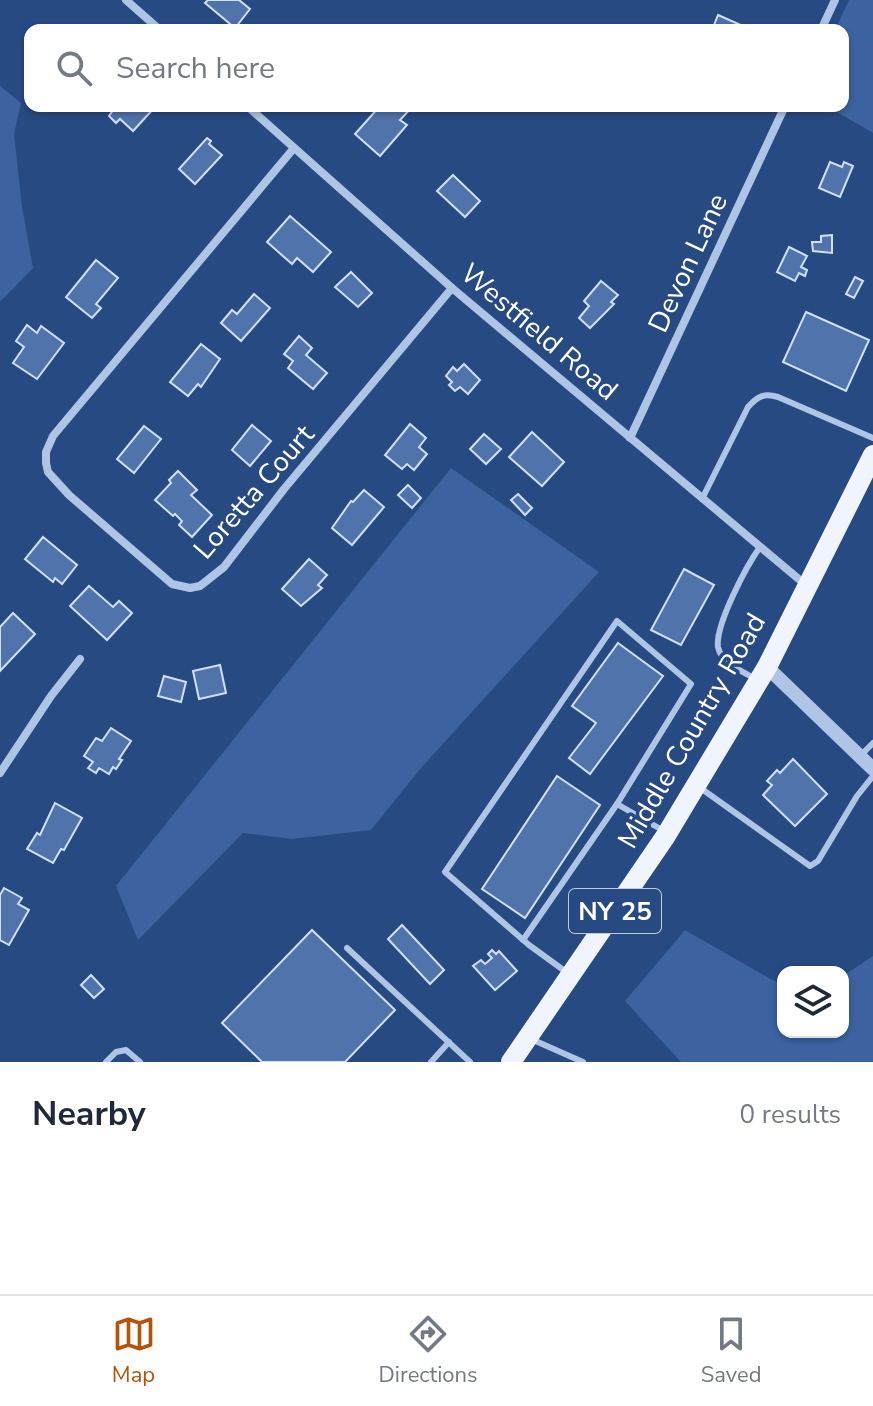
<!DOCTYPE html>
<style>
body{margin:0;font-family:"Nunito Sans",sans-serif;background:#f2f2f3;color:#1f2937}
.controls{position:absolute;right:24px;bottom:24px;display:grid;overflow:hidden;border-radius:16px;box-shadow:0 2px 6px #0004}
.controls button{width:72px;height:72px;display:grid;place-items:center;padding:0;border:0;border-bottom:2px solid #e0e1e3;background:#fff;color:#1f2937;font:40px sans-serif}
.list{margin:0;padding:0;list-style:none}
h2{display:flex;justify-content:space-between;align-items:center;height:104px;margin:0;padding:0 32px;font-size:34px}
h2 small{font-size:26px;font-weight:400;color:#747a83}
.icon{flex:none;width:44px;height:44px;fill:none;stroke:currentColor;stroke-width:2;stroke-linecap:round;stroke-linejoin:round}
.map{position:relative;flex:none;width:873px;height:1062px;overflow:hidden}
.search{position:absolute;background:#fff;box-shadow:0 2px 6px #0004;left:24px;right:24px;top:24px;height:88px;display:flex;align-items:center;gap:20px;box-sizing:border-box;padding:0 28px;border-radius:16px;color:#747a83;font-size:30px}
.sheet{height:232px;background:#fff}
nav{display:flex;justify-content:space-around;align-items:center;box-sizing:border-box;height:112px;border-top:2px solid #e0e1e3;background:#fff;font-size:22px;color:#747a83}
nav a{display:grid;justify-items:center;gap:4px}
nav .on{color:#b45309}
.map>svg:first-child{display:block}
.green{fill:#3c639f}
.building{fill:#4f73aa;stroke:#d2e0f5;stroke-width:2}
.lines{fill:none;stroke-linecap:round;stroke-linejoin:round}
.service{stroke:#afc5e6;stroke-width:6}
.minor{stroke:#afc5e6;stroke-width:8}
.tertiary{stroke:#afc5e6;stroke-width:14}
.primary{stroke:#f0f5fd;stroke-width:20}
.labels{text-anchor:middle;dominant-baseline:central;stroke-width:7;stroke-linejoin:round;paint-order:stroke}
.shield{fill:#274a82;stroke:#bec9da;stroke-width:2}
.shield-label{font-size:26px;font-weight:bold;fill:#fff}
.street-label{font-size:28px;fill:#fff;stroke:#274a82}
</style>
<div class="map">
<svg width="873" height="1062" viewBox="0 0 873 1062">
<rect width="100%" height="100%" fill="#274a82"/>
<!-- green -->
<g class="green">
<path d="M849 0H873V133L827 106H843V30H835Z"/>
<path d="M0 86 21 103 14 134 22 207 33 268 0 302Z"/>
<path d="M451 468 599 572 421 768 371 830 292 839 243 833 138 940 116 886Z"/>
<path d="M685 930 783 986V1032H843V976L873 956V1062H681L625 1001Z"/>
</g>
<!-- building -->
<g class="building">
<path d="M208 0H239L250 9 235 28 205 3Z"/>
<path d="M718 15 743 26 741 30H712Z"/>
<path d="M156 106 133 131 120 119 116 123 109 116 116 106Z"/>
<path d="M380 106H413L400 120 407 125 380 156 355 134Z"/>
<path d="M207 138 211 141 209 144 222 155 195 184 179 169Z"/>
<path d="M830 162 842 167 844 162 853 166 840 197 819 188Z"/>
<path d="M453 175 480 201 465 217 437 191Z"/>
<path d="M290 216 331 252 313 272 297 258 292 264 267 242Z"/>
<path d="M832 235V253L813 251 812 242H821V236Z"/>
<path d="M789 247 807 256 801 267 807 270 805 276 799 273 795 281 777 272Z"/>
<path d="M96 260 118 278 96 304 101 308 92 318 66 297Z"/>
<path d="M351 272 372 293 358 307 335 287Z"/>
<path d="M855 277 863 281 854 298 846 294Z"/>
<path d="M601 281 618 295 611 302 614 304 590 328 579 318 589 306 584 301Z"/>
<path d="M254 294 270 308 241 341 221 323 232 310 237 314Z"/>
<path d="M806 312 869 340 846 391 783 362Z"/>
<path d="M27 325 37 333 41 326 64 343 37 379 13 363 24 347 16 341Z"/>
<path d="M299 336 312 348 306 355 327 373 313 389 288 368 293 361 284 354Z"/>
<path d="M201 344 220 359 201 387 198 384 188 396 170 382Z"/>
<path d="M464 364 480 380 468 394 460 387 455 391 449 385 452 382 446 376 453 367 457 371Z"/>
<path d="M410 424 426 438 419 447 427 454 414 470 407 464 402 469 385 455Z"/>
<path d="M252 425 271 441 250 466 232 450Z"/>
<path d="M144 426 161 439 134 473 117 459Z"/>
<path d="M532 432 564 462 542 486 509 457Z"/>
<path d="M484 434 501 449 486 464 470 449Z"/>
<path d="M178 471 197 490 191 495 212 515 192 537 179 525 182 521 175 514 173 516 155 500 171 483 169 480Z"/>
<path d="M408 485 421 498 412 508 398 495Z"/>
<path d="M364 490 384 507 352 545 332 528 351 501 353 502Z"/>
<path d="M518 494 532 508 525 515 511 500Z"/>
<path d="M43 537 77 565 62 584 55 578 53 582 25 559Z"/>
<path d="M309 559 327 575 318 585 322 588 301 606 282 589Z"/>
<path d="M684 569 714 585 681 645 651 630Z"/>
<path d="M89 586 113 607 119 601 132 613 107 640 70 606Z"/>
<path d="M13 613 35 634 0 671V627Z"/>
<path d="M618 643 663 676 590 774 569 758 596 723 572 706Z"/>
<path d="M220 665 226 693 199 699 193 671Z"/>
<path d="M164 676 186 682 181 702 158 696Z"/>
<path d="M111 728 131 741 119 759 122 760 116 769 113 767 109 774 99 768 96 773 88 768 93 762 84 756 96 738 102 741Z"/>
<path d="M793 759 827 794 795 826 763 795 772 785 767 781 777 770 780 773Z"/>
<path d="M557 776 600 805 525 918 482 889Z"/>
<path d="M55 803 82 818 64 850 61 849 53 863 27 849 37 833 40 835Z"/>
<path d="M4 888 22 898 18 904 29 910 9 945 0 940V895Z"/>
<path d="M402 925 444 970 430 984 388 939Z"/>
<path d="M312 930 395 1010 345 1062H262L222 1023Z"/>
<path d="M492 950 496 954 499 951 517 971 495 990 473 966 481 960 485 964 492 958 488 954Z"/>
<path d="M91 975 104 989 94 998 81 985Z"/>
</g>
<g class="lines">
<!-- service -->
<g class="service">
<path d="M702 499 748 407C758 396 764 393 778 397L873 438"/>
<path d="M756 679C743 672 721 663 718 647 715 625 747 565 760 547"/>
<path d="M860 756 873 743"/>
<path d="M699 787 810 866 818 861 857 796 873 776"/>
<path d="M523 940 617 804"/>
<path d="M347 948 470 1062"/>
<path d="M569 974 529 945 445 872 617 621 691 684 617 804 664 831"/>
<path d="M531 1039 583 1062"/>
<path d="M106 1062 116 1052 126 1050 140 1062"/>
<path d="M431 1062 449 1042"/>
</g>
<!-- minor -->
<g class="minor">
<path d="M126 0 160 30"/>
<path d="M821 30 835 0"/>
<path d="M247 106 452 288 807 586"/>
<path d="M294 148 53 436 46 452V463L48 472 69 495 172 584 190 588 200 586 224 567 284 489 452 288"/>
<path d="M630 438 785 106"/>
<path d="M0 773 51 696 80 659"/>
</g>
<!-- tertiary -->
<path class="tertiary" d="M767 667 873 769"/>
<!-- primary -->
<path class="primary" d="M511 1062 665 837 767 667 873 455"/>
</g>
<g class="labels">
<!-- shield labels -->
<rect class="shield" x="569" y="889" width="92" height="44" rx="6"/>
<g class="shield-label">
<text x="615" y="911">NY 25</text>
</g>
<!-- street labels -->
<g class="street-label">
<text transform="translate(688 263) rotate(-65)">Devon Lane</text>
<text transform="translate(539 332) rotate(40)">Westfield Road</text>
<text transform="translate(254 492) rotate(-49)">Loretta Court</text>
<text transform="translate(692 731) rotate(-60)">Middle Country Road</text>
</g>
</g>
</svg>
<div class="controls">
<button><svg class="icon" aria-label="layers" viewBox="0 0 24 24"><path d="M12 4l9 5-9 5-9-5zM3 14l9 5 9-5"/></svg></button>
</div>
<div class="search"><svg class="icon" aria-label="search" viewBox="0 0 24 24"><circle cx="10" cy="10" r="6"/><path d="M15 15l6 6"/></svg>Search here</div>
</div>
<section class="sheet">
<h2>Nearby<small>0 results</small></h2>
<ul class="list">
</ul>
</section>
<nav>
<a class="on"><svg class="icon" aria-label="map" viewBox="0 0 24 24"><path d="M3 6l6-2 6 2 6-2v14l-6 2-6-2-6 2zM9 4v14M15 6v14"/></svg>Map</a>
<a><svg class="icon" aria-label="directions" viewBox="0 0 24 24"><path d="M12 3l9 9-9 9-9-9zM9 14v-3h6M13 9l2 2-2 2"/></svg>Directions</a>
<a><svg class="icon" aria-label="saved" viewBox="0 0 24 24"><path d="M7 4h10v16l-5-4-5 4z"/></svg>Saved</a>
</nav>
